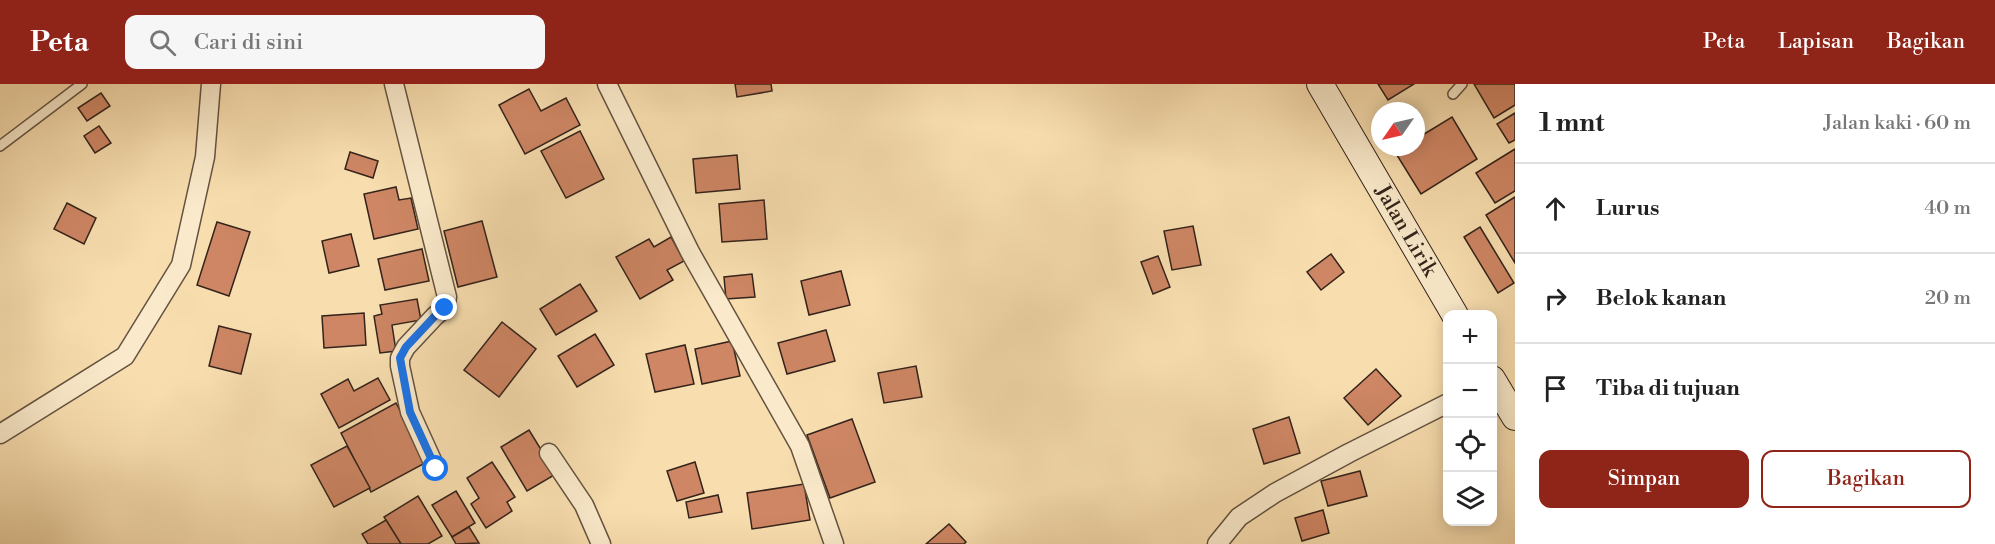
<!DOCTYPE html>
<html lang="id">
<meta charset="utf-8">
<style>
body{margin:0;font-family:"Libre Bodoni",serif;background:#f6f6f6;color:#222}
.controls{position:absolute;right:18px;bottom:18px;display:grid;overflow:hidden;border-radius:12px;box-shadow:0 3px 15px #0003}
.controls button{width:54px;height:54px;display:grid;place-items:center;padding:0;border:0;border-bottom:2px solid #e0e0e0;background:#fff;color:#222;font:30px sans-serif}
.compass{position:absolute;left:1371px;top:18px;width:54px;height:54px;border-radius:50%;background:#fff;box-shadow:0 3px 15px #0003;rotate:236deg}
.stop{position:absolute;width:18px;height:18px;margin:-14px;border:4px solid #1a73e8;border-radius:50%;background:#fff}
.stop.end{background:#1a73e8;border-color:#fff;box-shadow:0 2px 6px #0008}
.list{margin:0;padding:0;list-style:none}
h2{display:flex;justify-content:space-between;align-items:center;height:78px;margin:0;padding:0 24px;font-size:26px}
h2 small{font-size:20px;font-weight:400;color:#767676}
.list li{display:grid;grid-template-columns:39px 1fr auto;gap:18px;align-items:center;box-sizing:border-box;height:90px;padding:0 24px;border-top:2px solid #e0e0e0}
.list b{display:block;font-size:22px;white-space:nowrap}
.list em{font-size:20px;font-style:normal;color:#767676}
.actions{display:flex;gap:12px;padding:18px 24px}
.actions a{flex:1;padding:14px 0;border:2px solid #8f2418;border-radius:12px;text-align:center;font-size:21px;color:#8f2418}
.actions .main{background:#8f2418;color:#fff}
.icon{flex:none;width:33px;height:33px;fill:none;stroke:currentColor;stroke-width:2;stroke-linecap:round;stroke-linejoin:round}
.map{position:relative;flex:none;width:1515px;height:460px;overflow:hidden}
header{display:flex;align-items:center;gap:36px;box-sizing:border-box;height:84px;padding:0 30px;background:#8f2418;color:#fff}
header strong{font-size:28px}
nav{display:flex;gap:33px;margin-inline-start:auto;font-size:21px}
.search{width:420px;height:54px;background:#f6f6f6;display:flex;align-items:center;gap:15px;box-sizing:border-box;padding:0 21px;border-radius:12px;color:#767676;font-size:22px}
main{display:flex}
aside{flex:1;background:#fff}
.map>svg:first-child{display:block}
.building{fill:#ce8664;stroke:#33231b;stroke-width:1.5}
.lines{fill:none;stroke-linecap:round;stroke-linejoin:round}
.lane-casing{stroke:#645240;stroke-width:12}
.street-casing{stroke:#645240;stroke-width:21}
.secondary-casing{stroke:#33231b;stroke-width:28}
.lane{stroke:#faeacb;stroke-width:9}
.street{stroke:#faeacb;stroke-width:18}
.secondary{stroke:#faeacb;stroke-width:26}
.route{stroke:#1a73e8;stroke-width:8}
.labels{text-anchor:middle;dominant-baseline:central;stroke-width:4.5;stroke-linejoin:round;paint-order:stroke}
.street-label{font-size:21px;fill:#33231b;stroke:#faeacb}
</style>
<header>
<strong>Peta</strong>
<div class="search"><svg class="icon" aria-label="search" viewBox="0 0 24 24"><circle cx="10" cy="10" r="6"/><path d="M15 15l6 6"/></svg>Cari di sini</div>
<nav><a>Peta</a><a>Lapisan</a><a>Bagikan</a></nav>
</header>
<main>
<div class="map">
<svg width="1515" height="460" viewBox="0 0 1515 460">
<rect width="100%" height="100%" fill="#f8deaf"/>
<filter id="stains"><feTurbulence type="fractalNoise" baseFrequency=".00333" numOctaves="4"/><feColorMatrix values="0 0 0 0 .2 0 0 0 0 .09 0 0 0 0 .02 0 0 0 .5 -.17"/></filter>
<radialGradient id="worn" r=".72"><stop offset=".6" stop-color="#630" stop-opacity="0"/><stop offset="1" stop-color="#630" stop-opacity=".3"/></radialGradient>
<!-- building -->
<g class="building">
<path d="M735 0H771L772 7 737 13Z"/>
<path d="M1378 0H1414L1388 16Z"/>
<path d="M1474 0H1515V21L1494 34Z"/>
<path d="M529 5 541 27 566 14 580 41 525 70 499 21Z"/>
<path d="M101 9 110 22 87 37 78 24Z"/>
<path d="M1515 29V56L1509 59 1497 40Z"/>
<path d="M1452 33 1477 75 1421 110 1395 68 1403 63H1416V55Z"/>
<path d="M99 42 111 59 95 69 84 52Z"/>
<path d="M580 47 604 95 566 114 541 67Z"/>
<path d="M1515 65V107L1495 119 1476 89Z"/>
<path d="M350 68 378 77 373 94 345 85Z"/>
<path d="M737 71 740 105 696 109 693 75Z"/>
<path d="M396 103 399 116 411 114 418 145 374 155 364 110Z"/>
<path d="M1515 113V179L1486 131Z"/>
<path d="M764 116 767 155 722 158 719 120Z"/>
<path d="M67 119 96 134 84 160 54 145Z"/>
<path d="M482 137 497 193 458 203 444 147Z"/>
<path d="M217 138 250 148 229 212 197 201Z"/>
<path d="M1193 142 1201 181 1172 186 1164 147Z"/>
<path d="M1480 143 1514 199 1498 209 1464 153Z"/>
<path d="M351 150 359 182 329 189 322 157Z"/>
<path d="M671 153 684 177 667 186 673 196 640 215 616 173 649 155 654 163Z"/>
<path d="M422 165 429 197 385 206 378 175Z"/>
<path d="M1331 170 1344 188 1321 206 1307 188Z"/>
<path d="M1158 172 1170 203 1153 210 1141 178Z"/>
<path d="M841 187 850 221 809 231 801 197Z"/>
<path d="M752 190 755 213 726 215 724 193Z"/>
<path d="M580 200 597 227 556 251 540 225Z"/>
<path d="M417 215 421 236 392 241 396 267 380 269 374 232 382 230 380 221Z"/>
<path d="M364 229 366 261 324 264 322 232Z"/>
<path d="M502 238 536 265 499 313 464 286Z"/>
<path d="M219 242 251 250 241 290 209 282Z"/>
<path d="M826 246 835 277 787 290 778 259Z"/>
<path d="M595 250 614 281 577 303 558 272Z"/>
<path d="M732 257 740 292 702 300 695 265Z"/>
<path d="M685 261 694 300 655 308 646 270Z"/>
<path d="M916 282 922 313 884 319 878 289Z"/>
<path d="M1376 285 1401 312 1368 341 1344 314Z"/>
<path d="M378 294 390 316 339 344 321 310 348 295 354 307Z"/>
<path d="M396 319 427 378 371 408 341 349Z"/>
<path d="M1289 333 1300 369 1264 380 1253 345Z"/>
<path d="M852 335 875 398 830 414 807 351Z"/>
<path d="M529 346 556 390 527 407 501 363Z"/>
<path d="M347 362 370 404 334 423 311 381Z"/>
<path d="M492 378 515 413 507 418 512 427 486 444 471 420 479 414 467 394Z"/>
<path d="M695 378 704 409 677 417 667 387Z"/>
<path d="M1360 387 1367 412 1328 422 1321 397Z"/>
<path d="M804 400 810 436 752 445 747 409Z"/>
<path d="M456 407 475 439 452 453 432 421Z"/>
<path d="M718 411 722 428 689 434 686 418Z"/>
<path d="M418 412 442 452 428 460H401L384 433Z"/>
<path d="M1323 426 1329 449 1302 457 1295 434Z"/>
<path d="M386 436 401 460H368L362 450Z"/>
<path d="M949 440 966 458 964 460H926Z"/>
<path d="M469 443 479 459 456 460 452 453Z"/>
</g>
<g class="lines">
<defs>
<g id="lane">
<path d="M1453 10 1462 0"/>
<path d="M0 62 82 0"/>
</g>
<g id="street">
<path d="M394 0 447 213 445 224 435 232 406 263 400 274V282L410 328 436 385"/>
<path d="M607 0 690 168 800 362 834 460"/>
<path d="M0 350 125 272 181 181 205 73 211 0"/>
<path d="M549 369 584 421 601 460"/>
<path d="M1217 460 1239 433 1275 409 1349 369 1448 319"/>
</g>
<g id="secondary">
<path id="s1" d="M1320 0 1455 231"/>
<path d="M1492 295 1515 333"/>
</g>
</defs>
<!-- lane casing -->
<use href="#lane" class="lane-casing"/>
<!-- street casing -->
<use href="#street" class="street-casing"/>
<!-- secondary casing -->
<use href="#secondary" class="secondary-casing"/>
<!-- lane -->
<use href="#lane" class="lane"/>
<!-- street -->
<use href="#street" class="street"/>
<!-- secondary -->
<use href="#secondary" class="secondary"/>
</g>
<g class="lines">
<!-- route -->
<path class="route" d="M436 385 410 328 400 274 406 263 435 232 445 224"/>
</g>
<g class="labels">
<!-- street labels -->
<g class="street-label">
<text stroke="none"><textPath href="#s1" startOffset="170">Jalan Lirik</textPath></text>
</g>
</g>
<rect width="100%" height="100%" filter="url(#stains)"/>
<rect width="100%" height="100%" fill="url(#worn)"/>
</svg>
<div class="controls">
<button>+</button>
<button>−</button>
<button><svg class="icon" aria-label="locate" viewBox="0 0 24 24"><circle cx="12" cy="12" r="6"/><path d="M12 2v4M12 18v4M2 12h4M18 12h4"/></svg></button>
<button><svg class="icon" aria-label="layers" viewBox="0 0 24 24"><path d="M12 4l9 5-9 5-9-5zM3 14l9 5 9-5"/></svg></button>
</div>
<svg class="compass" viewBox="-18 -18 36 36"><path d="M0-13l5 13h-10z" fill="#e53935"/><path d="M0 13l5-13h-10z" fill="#767676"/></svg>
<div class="stop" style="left:436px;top:385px"></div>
<div class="stop end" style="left:445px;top:224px"></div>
</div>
<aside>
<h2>1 mnt<small>Jalan kaki · 60 m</small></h2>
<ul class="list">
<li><svg class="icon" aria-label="ahead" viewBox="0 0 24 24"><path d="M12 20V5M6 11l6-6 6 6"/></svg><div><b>Lurus</b></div><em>40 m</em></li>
<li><svg class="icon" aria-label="right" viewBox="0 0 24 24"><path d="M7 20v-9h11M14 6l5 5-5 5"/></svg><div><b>Belok kanan</b></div><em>20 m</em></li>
<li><svg class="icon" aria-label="arrive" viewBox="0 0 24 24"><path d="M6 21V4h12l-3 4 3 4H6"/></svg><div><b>Tiba di tujuan</b></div></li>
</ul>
<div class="actions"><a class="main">Simpan</a><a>Bagikan</a></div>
</aside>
</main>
